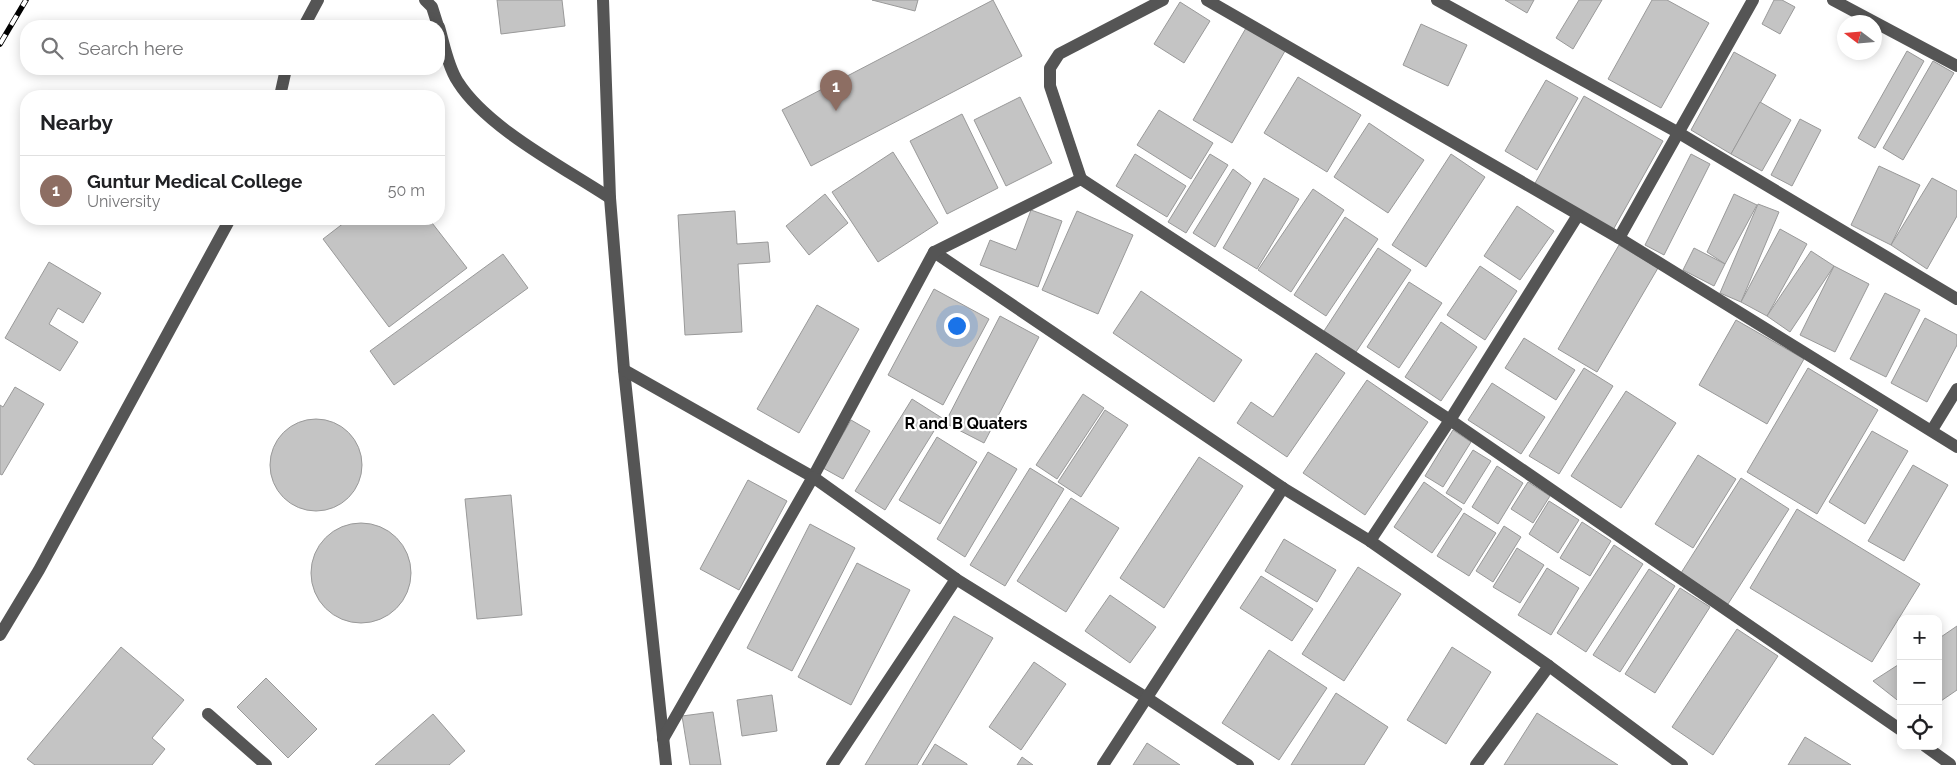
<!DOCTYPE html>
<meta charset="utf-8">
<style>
body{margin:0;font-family:Raleway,sans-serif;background:#f2f2f2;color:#202124}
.controls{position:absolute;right:15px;bottom:15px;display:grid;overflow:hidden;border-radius:10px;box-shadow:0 2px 12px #0003}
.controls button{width:45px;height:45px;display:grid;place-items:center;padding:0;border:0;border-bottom:1px solid #e0e0e0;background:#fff;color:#202124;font:25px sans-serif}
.compass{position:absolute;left:1837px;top:15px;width:45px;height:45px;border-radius:50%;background:#fff;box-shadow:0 2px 12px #0003;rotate:286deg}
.you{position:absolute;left:956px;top:325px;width:18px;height:18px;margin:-12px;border:4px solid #fff;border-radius:50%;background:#1a73e8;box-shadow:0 0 0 8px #1a73e833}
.badge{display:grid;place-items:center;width:32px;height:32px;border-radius:50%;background:#000;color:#fff;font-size:16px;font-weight:700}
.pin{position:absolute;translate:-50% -41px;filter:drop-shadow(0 1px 2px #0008)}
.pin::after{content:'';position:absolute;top:26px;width:18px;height:15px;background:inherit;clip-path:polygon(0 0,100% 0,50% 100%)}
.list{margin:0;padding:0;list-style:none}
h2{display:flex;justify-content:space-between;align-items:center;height:65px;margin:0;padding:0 20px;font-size:21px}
h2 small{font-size:16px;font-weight:400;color:#757577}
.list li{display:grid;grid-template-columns:32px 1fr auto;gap:15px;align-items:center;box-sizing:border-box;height:70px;padding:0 20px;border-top:1px solid #e0e0e0}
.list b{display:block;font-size:19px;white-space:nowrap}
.list p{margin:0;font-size:16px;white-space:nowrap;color:#757577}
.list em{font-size:16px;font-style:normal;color:#757577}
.icon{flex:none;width:28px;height:28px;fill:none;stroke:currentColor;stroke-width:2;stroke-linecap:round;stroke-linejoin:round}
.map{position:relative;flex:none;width:1957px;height:765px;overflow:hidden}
.search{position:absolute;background:#fff;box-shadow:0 2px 12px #0003;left:20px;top:20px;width:425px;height:55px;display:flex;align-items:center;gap:12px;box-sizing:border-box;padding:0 18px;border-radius:20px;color:#757577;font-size:19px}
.panel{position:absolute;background:#fff;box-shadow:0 2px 12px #0003;left:20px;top:90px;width:425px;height:135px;border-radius:20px}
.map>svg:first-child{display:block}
.building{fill:#c4c4c4;stroke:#999}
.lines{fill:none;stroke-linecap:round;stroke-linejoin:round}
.minor{stroke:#555;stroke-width:12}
.rail-casing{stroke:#000;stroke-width:5.5}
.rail{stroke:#fff;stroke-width:4;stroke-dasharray:11;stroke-linecap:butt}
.labels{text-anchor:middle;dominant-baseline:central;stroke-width:4.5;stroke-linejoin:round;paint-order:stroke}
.neighbourhood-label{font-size:16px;font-weight:bold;fill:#000;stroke:#fff}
</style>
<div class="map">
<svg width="1957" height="765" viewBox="0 0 1957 765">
<rect width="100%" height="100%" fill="#fff"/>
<!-- building -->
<g class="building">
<path d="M497 0H562L565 26 501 34Z"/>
<path d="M872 0H918L915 11Z"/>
<path d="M993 0 1022 56 811 166 782 110Z"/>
<path d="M1505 0H1534L1527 13Z"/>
<path d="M1579 0H1602L1573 49 1556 38Z"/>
<path d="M1652 0H1667L1709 23 1661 108 1608 79Z"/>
<path d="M1774 0H1782L1795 7 1780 34 1762 24Z"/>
<path d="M1180 2 1210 21 1184 63 1154 44Z"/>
<path d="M1421 24 1467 45 1448 86 1403 65Z"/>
<path d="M1246 28 1285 51 1232 143 1193 120Z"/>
<path d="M1907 51 1924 61 1875 148 1858 138Z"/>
<path d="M1734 52 1776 75 1731 154 1691 130Z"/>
<path d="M1933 61 1954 73 1903 160 1883 148Z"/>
<path d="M1298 77 1361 115 1327 172 1264 133Z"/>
<path d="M1546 80 1578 98 1537 170 1505 151Z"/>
<path d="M1584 96 1663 141 1613 230 1534 185Z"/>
<path d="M1020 97 1052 163 1006 186 974 120Z"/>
<path d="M1760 102 1791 120 1762 171 1731 154Z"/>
<path d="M1159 110 1213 143 1191 179 1137 145Z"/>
<path d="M962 114 998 188 947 214 910 141Z"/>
<path d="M1800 119 1821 130 1792 186 1771 175Z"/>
<path d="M1369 123 1424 160 1388 213 1334 177Z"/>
<path d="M893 152 938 223 878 262 832 192Z"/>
<path d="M1135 154 1186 186 1167 217 1116 186Z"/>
<path d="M1210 154 1228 165 1186 233 1168 222Z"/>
<path d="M1451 154 1485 177 1426 267 1392 245Z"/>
<path d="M1691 154 1710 164 1664 255 1645 245Z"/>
<path d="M1879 166 1920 185 1891 245 1851 225Z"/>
<path d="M1233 169 1251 183 1215 247 1193 233Z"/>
<path d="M1264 178 1299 199 1257 269 1223 248Z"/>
<path d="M1932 178 1957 191V216L1927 269 1891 245Z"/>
<path d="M1313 189 1344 210 1291 292 1258 270Z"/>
<path d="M825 194 848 223 809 255 786 226Z"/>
<path d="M1734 194 1757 205 1725 264 1707 252Z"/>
<path d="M1758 204 1779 212 1741 302 1720 293Z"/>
<path d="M1517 206 1554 231 1520 280 1484 256Z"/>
<path d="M1031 210 1062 221 1038 287 980 265 990 240 1016 250Z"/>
<path d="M735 211 737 244 768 242 770 262 738 264 742 332 685 335 678 215Z"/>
<path d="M1077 211 1133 235 1098 314 1042 290Z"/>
<path d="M1345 217 1378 239 1326 316 1294 295Z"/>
<path d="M349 219H372L376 224 380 219H429L467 268 389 327 323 239Z"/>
<path d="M1780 229 1807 244 1767 316 1741 302Z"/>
<path d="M1619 245 1658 268 1597 372 1558 349Z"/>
<path d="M1378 248 1411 270 1356 352 1324 331Z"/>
<path d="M1694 248 1725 264 1714 286 1683 270Z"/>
<path d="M1811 251 1834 266 1790 332 1767 316Z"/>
<path d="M503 254 528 288 394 385 370 351Z"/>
<path d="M49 262 101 293 83 323 58 308 49 324 78 342 60 371 5 338Z"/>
<path d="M1480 266 1517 291 1485 340 1447 315Z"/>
<path d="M1834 266 1869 284 1835 352 1800 335Z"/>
<path d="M1409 282 1442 303 1399 368 1367 347Z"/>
<path d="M934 289 989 319 943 405 888 375Z"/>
<path d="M1141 291 1242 360 1214 402 1113 333Z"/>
<path d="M1885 293 1920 310 1886 377 1850 359Z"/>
<path d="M817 305 859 329 799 433 757 409Z"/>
<path d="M1000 316 1039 337 984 443 945 423Z"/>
<path d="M1925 318 1957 335V345L1927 402 1891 383Z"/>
<path d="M1736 320 1804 359 1767 424 1699 385Z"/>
<path d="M1441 322 1477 347 1441 401 1405 377Z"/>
<path d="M1524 338 1575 370 1556 400 1505 368Z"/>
<path d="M1316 353 1345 373 1287 457 1237 423 1251 402 1273 417Z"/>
<path d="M1584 368 1613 386 1559 474 1529 456Z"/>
<path d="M1808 368 1878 410 1817 514 1747 472Z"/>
<path d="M1367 380 1428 422 1365 515 1303 473Z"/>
<path d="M1492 383 1545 417 1521 454 1468 420Z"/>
<path d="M15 387 44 404 2 475 0 474V405L3 407Z"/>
<path d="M1626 391 1676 423 1621 508 1571 476Z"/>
<path d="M1083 394 1104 408 1057 479 1036 465Z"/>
<path d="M912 399 942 418 885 510 855 491Z"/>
<path d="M1105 410 1128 425 1081 497 1058 482Z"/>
<circle cx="316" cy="465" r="46"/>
<path d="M851 420 870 431 843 479 823 468Z"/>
<path d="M1453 430 1471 442 1443 487 1425 476Z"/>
<path d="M1872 431 1908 451 1865 524 1829 502Z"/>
<path d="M937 437 977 462 940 524 899 500Z"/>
<path d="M1473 450 1491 461 1464 504 1446 493Z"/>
<path d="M988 452 1017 469 965 557 937 539Z"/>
<path d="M1698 455 1736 479 1693 548 1655 524Z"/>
<path d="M1199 457 1243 486 1164 608 1120 578Z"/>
<path d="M1913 465 1948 485 1904 561 1868 541Z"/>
<path d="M1497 466 1523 483 1498 524 1472 507Z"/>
<path d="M1030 468 1064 489 1005 586 970 565Z"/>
<path d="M1741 478 1789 509 1728 604 1681 573Z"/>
<path d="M748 480 787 501 739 590 700 569Z"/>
<path d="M1424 482 1462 509 1432 553 1394 527Z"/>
<path d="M1528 482 1550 496 1533 523 1511 509Z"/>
<path d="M511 495 522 615 477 619 465 499Z"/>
<path d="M1071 498 1119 528 1066 612 1017 581Z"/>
<path d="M1549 501 1579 520 1558 553 1529 534Z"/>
<path d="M1797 509 1920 584 1872 662 1750 588Z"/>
<path d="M1464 513 1496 533 1469 576 1437 556Z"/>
<path d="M1582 522 1611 541 1590 576 1560 558Z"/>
<circle cx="361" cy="573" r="50"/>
<path d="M810 524 855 548 792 671 747 648Z"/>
<path d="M1504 526 1521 537 1493 582 1476 571Z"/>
<path d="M1284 539 1336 570 1317 602 1265 571Z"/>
<path d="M1614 545 1643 564 1586 652 1557 633Z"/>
<path d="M1517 548 1544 565 1520 603 1493 587Z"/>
<path d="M857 563 910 590 851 705 798 677Z"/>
<path d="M1358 567 1401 594 1344 681 1302 654Z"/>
<path d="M1547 568 1579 588 1551 635 1518 615Z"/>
<path d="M1649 569 1675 586 1620 672 1593 655Z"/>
<path d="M1261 576 1313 609 1292 641 1240 608Z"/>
<path d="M1680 588 1710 607 1655 693 1625 674Z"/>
<path d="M1110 595 1156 627 1130 663 1085 631Z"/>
<path d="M954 616 993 638 917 765H865Z"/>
<path d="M1957 626V690L1938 703V639Z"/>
<path d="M1737 629 1778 656 1713 755 1672 727Z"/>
<path d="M121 647 184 700 152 738 165 749 152 765H35L27 759Z"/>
<path d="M1452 647 1491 672 1446 744 1407 720Z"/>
<path d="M1269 650 1327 688 1279 760 1222 723Z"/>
<path d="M1034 662 1066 684 1021 750 989 727Z"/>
<path d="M1901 663V703L1873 681Z"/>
<path d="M266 678 317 729 288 758 237 707Z"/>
<path d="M1336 693 1388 727 1364 765H1291Z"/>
<path d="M772 695 777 731 742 736 737 700Z"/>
<path d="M713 712 721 765H690L682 716Z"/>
<path d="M1537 713 1618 765H1504Z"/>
<path d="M433 714 465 751 449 765H375Z"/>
<path d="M1805 737 1851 765H1788Z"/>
<path d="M1147 743 1180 765H1133Z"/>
<path d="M935 744 967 764V765H922Z"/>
<path d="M1022 757 1033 765H1017Z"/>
</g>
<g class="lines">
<!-- minor -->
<g class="minor">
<path d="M425 0 432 7 438 26"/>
<path d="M603 0 610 198 624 370 666 765"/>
<path d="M1207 0 1619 238 1957 447"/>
<path d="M1437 0 1679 133 1957 299"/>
<path d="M1833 0 1957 66"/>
<path d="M304 26 318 0"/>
<path d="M439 27C444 44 448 67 458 82 487 128 563 167 610 198"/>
<path d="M280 96 286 69"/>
<path d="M1081 179 1050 86V68L1059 54 1163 0"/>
<path d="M1619 238 1753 0"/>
<path d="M934 252 1283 488 1370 541 1549 666 1682 765"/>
<path d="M624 370 813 477 934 252 1081 179 1450 420 1901 730"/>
<path d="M1932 430 1957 389"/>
<path d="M1370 541 1450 420 1578 215"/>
<path d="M0 635 39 570 230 219"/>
<path d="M208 714 266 765"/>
<path d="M663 739 813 477 956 579 1147 698 1248 765"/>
<path d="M1925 746 1950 764"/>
<path d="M832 765 956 579"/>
<path d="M1103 765 1283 488"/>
<path d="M1476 765 1549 666"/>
</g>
<defs>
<path id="rail" d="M0 44 26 0"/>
</defs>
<!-- rail casing -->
<use href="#rail" class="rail-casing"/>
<!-- rail -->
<use href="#rail" class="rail"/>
</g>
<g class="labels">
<!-- neighbourhood labels -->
<g class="neighbourhood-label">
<text x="966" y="423">R and B Quaters</text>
</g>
</g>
</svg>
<div class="controls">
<button>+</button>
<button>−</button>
<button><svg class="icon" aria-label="locate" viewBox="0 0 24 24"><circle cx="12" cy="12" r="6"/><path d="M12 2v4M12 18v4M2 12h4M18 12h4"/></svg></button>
</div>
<svg class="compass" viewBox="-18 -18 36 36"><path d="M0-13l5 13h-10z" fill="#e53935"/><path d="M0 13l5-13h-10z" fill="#757577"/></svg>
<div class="you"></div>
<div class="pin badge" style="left:836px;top:111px;background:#8d6e63">1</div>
<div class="search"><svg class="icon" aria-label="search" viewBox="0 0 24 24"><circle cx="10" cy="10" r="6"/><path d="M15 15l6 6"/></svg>Search here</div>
<section class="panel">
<h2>Nearby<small></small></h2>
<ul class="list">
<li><span class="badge" style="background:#8d6e63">1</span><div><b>Guntur Medical College</b><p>University</p></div><em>50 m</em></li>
</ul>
</section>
</div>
